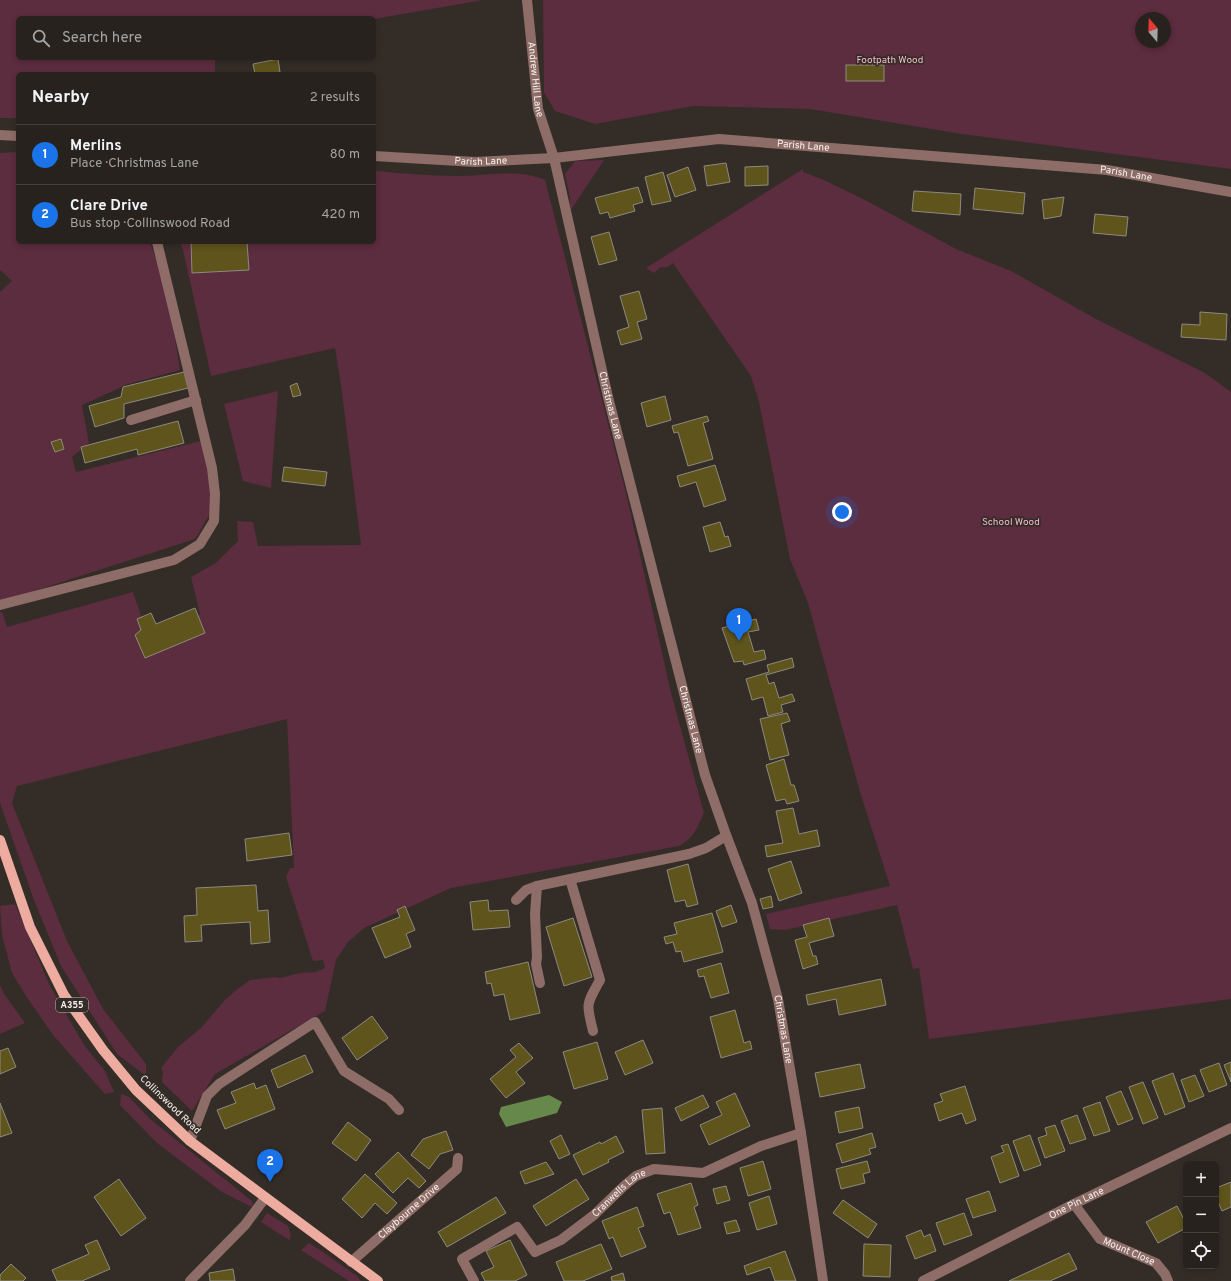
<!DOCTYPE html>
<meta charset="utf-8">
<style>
body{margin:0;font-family:Overpass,sans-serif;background:#332f2a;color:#f1f3f6}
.controls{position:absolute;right:12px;bottom:12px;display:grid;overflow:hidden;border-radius:6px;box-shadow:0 2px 6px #0003}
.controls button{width:36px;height:36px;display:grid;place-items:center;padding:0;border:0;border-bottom:1px solid #433f3b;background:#27221d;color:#f1f3f6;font:20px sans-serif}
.compass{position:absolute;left:1135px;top:12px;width:36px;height:36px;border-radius:50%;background:#27221d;box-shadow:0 2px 6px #0003;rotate:341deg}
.you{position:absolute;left:842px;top:512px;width:14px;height:14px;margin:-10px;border:3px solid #fff;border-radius:50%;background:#1a73e8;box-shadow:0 0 0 6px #1a73e833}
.badge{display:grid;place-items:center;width:26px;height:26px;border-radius:50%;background:#1a73e8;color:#fff;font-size:13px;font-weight:700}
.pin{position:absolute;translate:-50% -33px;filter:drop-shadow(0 1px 2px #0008)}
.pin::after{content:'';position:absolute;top:21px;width:14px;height:12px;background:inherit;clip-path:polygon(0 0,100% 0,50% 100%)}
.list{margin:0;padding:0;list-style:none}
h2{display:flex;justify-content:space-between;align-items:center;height:52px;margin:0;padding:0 16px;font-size:17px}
h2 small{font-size:13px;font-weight:400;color:#a4a4a4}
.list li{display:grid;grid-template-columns:26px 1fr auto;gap:12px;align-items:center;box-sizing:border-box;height:60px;padding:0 16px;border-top:1px solid #433f3b}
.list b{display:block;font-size:15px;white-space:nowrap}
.list p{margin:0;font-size:13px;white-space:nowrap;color:#a4a4a4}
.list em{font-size:13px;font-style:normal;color:#a4a4a4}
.icon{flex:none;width:22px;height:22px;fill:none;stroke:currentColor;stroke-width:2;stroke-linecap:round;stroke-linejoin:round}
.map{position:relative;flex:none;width:1231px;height:1281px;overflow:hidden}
.search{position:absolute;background:#27221d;box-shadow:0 2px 6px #0003;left:16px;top:16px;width:360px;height:44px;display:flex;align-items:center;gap:10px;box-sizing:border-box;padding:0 14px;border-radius:6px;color:#a4a4a4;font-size:15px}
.panel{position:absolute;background:#27221d;box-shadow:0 2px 6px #0003;left:16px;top:72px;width:360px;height:172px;border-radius:6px}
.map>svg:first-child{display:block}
.green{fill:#5c2c3f;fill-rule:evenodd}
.water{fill:#67884b}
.building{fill:#5f541c;stroke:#8c8a7f}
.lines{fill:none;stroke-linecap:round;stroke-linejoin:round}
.minor{stroke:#8e6d68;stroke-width:10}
.major{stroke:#eeab9f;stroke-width:10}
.labels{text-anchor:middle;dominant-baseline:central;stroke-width:3.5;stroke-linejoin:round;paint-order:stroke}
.shield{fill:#342d27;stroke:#bcb8b2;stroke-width:1}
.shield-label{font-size:9px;font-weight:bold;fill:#f7f3ee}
.park-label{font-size:10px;fill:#f5b8ce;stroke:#342d27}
.street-label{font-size:10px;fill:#f7f3ee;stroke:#342d27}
</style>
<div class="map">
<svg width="1231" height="1281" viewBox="0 0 1231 1281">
<rect width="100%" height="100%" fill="#342d27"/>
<!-- green -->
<g class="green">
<path d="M0 0H483L374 19 18 18V58H215V74H18V118H0Z"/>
<path d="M543 0H1231V169L962 134 810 109 693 106 595 124 555 111 544 92ZM1141 18H1165V42H1141Z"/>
<path d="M18 152V242H150L167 289 180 370 128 384 82 405 89 443 72 457 76 472 201 441 220 497 195 539 0 602V292L12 281 0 270V153Z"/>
<path d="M604 160 570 211V197L565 174 575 161Z"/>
<path d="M803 169V172L824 180 867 201 956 249 1011 271 1096 319 1205 373 1231 392V999L929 1039 919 968 913 969 897 905 785 930 770 929 766 914 890 886 860 792 808 603 790 559 759 402 751 376 673 263C669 266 667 269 661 267L654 273 646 268Z"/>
<path d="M374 171C401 173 429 176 457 176 484 176 520 168 545 180L627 497 671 693 704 813C697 828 694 838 679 846L451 888 364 928 348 942 336 960 325 1011 215 1074 192 1111 162 1082 163 1072 161 1068 178 1047 201 1028 224 1001 235 991 250 980 275 977 280 978 300 973 315 972 325 968 323 960 313 961 286 877 290 868H294L287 719 17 786 12 803 67 941 103 1009 146 1064V1076L117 1054 61 966 34 900 0 803V613L2 612 7 627 133 592 147 633 137 637 144 655 199 636 194 620 200 614 191 577 216 563 238 541 237 521 253 522 258 546 361 545 341 385 335 348 211 376 183 250 180 242H374Z"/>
<path d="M278 391 271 488 243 481 224 404Z"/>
<path d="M15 904 50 986 84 1045 105 1071 114 1092 105 1094 53 1035 26 996 12 973 2 935 0 906Z"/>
<path d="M0 985 4 994 25 1023 0 1034Z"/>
<path d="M121 1094 129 1097 149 1118 253 1202 252 1207 222 1192 157 1143 120 1105Z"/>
<path d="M267 1213 288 1226 291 1235 289 1240 261 1222Z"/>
<path d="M309 1243 323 1252 357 1276 361 1281H349L301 1250Z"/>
</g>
<!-- water -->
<path class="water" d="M549 1095 562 1102 557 1113 506 1127 499 1114 501 1107Z"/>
<!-- building -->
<g class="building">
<path d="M278 59 280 72 269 74H255L253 64Z"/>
<rect x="846" y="65" width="38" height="16"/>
<path d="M726 163 730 182 707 186 704 166Z"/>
<path d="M768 166V185L745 186V167Z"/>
<path d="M688 167 696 190 675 197 667 175Z"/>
<path d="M663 172 671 201 652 205 645 177Z"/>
<path d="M638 187 643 202 633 205 635 211 610 218 608 212 600 214 595 198Z"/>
<path d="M975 188 1025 193 1023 214 973 209Z"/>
<path d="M914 191 961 194 960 215 912 211Z"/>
<path d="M1064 197 1061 216 1044 219 1042 200Z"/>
<path d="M1095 214 1128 217 1126 236 1093 233Z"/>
<path d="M609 232 617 260 599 265 591 237Z"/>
<path d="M191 242H247L249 270 192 273Z"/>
<path d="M639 291 647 319 637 322 642 339 621 345 617 331 629 327 620 296Z"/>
<path d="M1200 312 1227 314 1226 340 1181 337 1182 324 1200 325Z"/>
<path d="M184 372 188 388 124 404V418L95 427 89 406 121 397 123 387Z"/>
<path d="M297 383 301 395 293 397 290 386Z"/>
<path d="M665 396 671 420 647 427 641 403Z"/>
<path d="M707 416 709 421 703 423 713 459 688 466 678 432 674 433 672 426Z"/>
<path d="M178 421 184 443 138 455 137 449 85 463 81 447Z"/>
<path d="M61 439 64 449 55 452 51 442Z"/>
<path d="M715 465 726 500 704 507 696 482 680 487 677 476Z"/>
<path d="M284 467 327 472 325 486 282 481Z"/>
<path d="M720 522 725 537 728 536 731 546 710 552 703 527Z"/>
<path d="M195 608 205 633 145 658 135 635 141 630 137 619 151 613 156 624Z"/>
<path d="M756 619 759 630 748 632 754 652 764 650 766 659 744 665 743 661 734 662 722 628Z"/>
<path d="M792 658 794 667 766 675 769 684 774 682 779 698 792 694 795 701 781 705 783 712 768 716 763 697 752 700 746 679 769 672 767 665Z"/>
<path d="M787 713 790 721 781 724 789 755 770 760 760 719Z"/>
<path d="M784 759 791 785H794L799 801 787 804 785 799 776 801 766 765Z"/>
<path d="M793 808 799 834 817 830 820 846 767 857 765 846 783 843 776 811Z"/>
<path d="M289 833 292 855 247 861 245 839Z"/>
<path d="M791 861 802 893 779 901 768 869Z"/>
<path d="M688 864 698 904 687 907 685 900 675 902 667 870Z"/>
<path d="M256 885 258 911 268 910 270 942 251 944 250 922 201 925 202 941 185 942 184 916 197 915 196 888Z"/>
<path d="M771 896 773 907 763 909 760 899Z"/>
<path d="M488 900 489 911 508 910 510 927 473 930 470 902Z"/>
<path d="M731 905 737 922 722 927 716 911Z"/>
<path d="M405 906 415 930 406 934 411 947 385 958 372 928 400 917 397 910Z"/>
<path d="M712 913 723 952 684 962 681 951 676 952 673 942 666 944 664 937 677 934 674 923Z"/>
<path d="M573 918 592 977 564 986 546 927Z"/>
<path d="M829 918 834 936 809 943 813 956H816L818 964 803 969 795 940 807 937 803 925Z"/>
<path d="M528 962 540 1013 510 1020 504 994 494 996 491 983 487 984 485 972Z"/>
<path d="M721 963 729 993 711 998 704 976 699 977 697 970Z"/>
<path d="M881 979 886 1005 839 1015 836 999 808 1005 806 995Z"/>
<path d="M735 1010 744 1043 750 1041 752 1049 721 1058 710 1017Z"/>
<path d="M372 1016 388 1038 357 1060 342 1038Z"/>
<path d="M643 1040 653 1063 625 1075 615 1052Z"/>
<path d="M597 1042 608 1079 574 1089 563 1052Z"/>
<path d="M519 1043 533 1058 516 1072 525 1083 506 1098 490 1079 516 1057 510 1050Z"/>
<path d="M8 1048 16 1067 0 1074V1051Z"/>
<path d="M305 1055 313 1072 278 1088 271 1070Z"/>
<path d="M1231 1062V1082L1224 1065Z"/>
<path d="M1219 1063 1227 1085 1209 1092 1200 1070Z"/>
<path d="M860 1064 865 1088 820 1097 815 1073Z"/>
<path d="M1173 1073 1185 1107 1165 1115 1152 1081Z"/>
<path d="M1195 1075 1204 1096 1189 1102 1181 1080Z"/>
<path d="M1143 1082 1158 1118 1143 1124 1129 1087Z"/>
<path d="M254 1083 256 1089 266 1085 275 1109 225 1129 217 1110 236 1103 231 1092Z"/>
<path d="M965 1086 976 1120 966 1124 962 1113 939 1121 934 1104 943 1101 940 1094Z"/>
<path d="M1121 1091 1133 1119 1118 1125 1106 1097Z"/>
<path d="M735 1093 750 1126 709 1145 700 1125 722 1115 716 1102Z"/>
<path d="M703 1095 709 1107 681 1121 675 1108Z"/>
<path d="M1100 1102 1110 1131 1094 1136 1083 1108Z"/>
<path d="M0 1103 12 1133 0 1137Z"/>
<path d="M859 1107 863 1128 839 1133 835 1112Z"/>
<path d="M662 1108 665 1153 646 1154 642 1110Z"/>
<path d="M1077 1115 1086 1139 1070 1144 1061 1121Z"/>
<path d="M348 1122 371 1140 356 1161 332 1143Z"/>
<path d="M1055 1125 1065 1151 1045 1158 1038 1138 1047 1135 1045 1128Z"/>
<path d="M446 1131 453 1150 440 1154 429 1169 411 1155 423 1139Z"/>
<path d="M872 1133 876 1147 869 1149 871 1154 842 1163 836 1144Z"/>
<path d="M561 1135 570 1154 559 1159 550 1141Z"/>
<path d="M1030 1135 1041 1165 1024 1171 1013 1141Z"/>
<path d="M616 1136 624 1152 608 1160 609 1162 583 1175 573 1155 600 1142 601 1144Z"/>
<path d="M1008 1144 1019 1176 1000 1183 991 1157 1004 1152 1001 1146Z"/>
<path d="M398 1152 426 1181 419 1188 408 1178 393 1193 375 1174Z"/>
<path d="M763 1161 771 1189 748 1196 740 1168Z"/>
<path d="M867 1161 870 1172 863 1174 865 1183 841 1189 836 1169Z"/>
<path d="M546 1162 554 1174 525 1184 520 1172Z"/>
<path d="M365 1174 397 1203 387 1214 375 1203 362 1218 342 1199Z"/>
<path d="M119 1179 146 1218 121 1236 94 1197Z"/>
<path d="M576 1179 589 1199 546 1226 533 1206Z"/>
<path d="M1231 1182V1207L1222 1211 1216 1197V1188Z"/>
<path d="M691 1183 698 1205 694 1207 701 1228 678 1235 670 1212 664 1214 657 1194Z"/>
<path d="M726 1186 730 1200 717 1204 713 1189Z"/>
<path d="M989 1191 996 1211 973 1218 966 1199Z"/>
<path d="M769 1196 777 1224 757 1230 749 1203Z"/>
<path d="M496 1197 506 1213 447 1247 438 1232Z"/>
<path d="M843 1200 877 1224 868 1238 833 1213Z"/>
<path d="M1177 1206 1186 1223V1228L1158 1243 1146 1222Z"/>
<path d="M637 1207 644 1226 638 1228 646 1247 621 1257 613 1237 609 1239 602 1221Z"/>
<path d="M964 1213 972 1235 944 1245 936 1223Z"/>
<path d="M736 1220 740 1231 727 1234 724 1223Z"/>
<path d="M921 1230 924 1237 930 1234 936 1251 915 1259 906 1236Z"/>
<path d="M97 1240 110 1269 82 1281H57L52 1270 89 1254 85 1245Z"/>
<path d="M510 1240 527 1275 515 1281H485L481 1273 494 1267 486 1251Z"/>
<path d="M601 1244 612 1269 583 1281H564L556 1262Z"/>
<path d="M864 1244 891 1245 890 1277 863 1276Z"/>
<path d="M785 1251 796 1281H775L770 1267 747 1275 744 1266Z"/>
<path d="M1069 1253 1077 1269 1050 1281H1009Z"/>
<path d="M11 1264 26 1278 23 1281H0V1275Z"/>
<path d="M233 1269 235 1281H210L209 1273Z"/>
<path d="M623 1273 625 1281H612L611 1277Z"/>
</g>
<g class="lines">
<!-- minor -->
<g class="minor">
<path id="s1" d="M527 0 538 109 554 158 608 397 705 775 725 832 752 903 778 999 801 1133 823 1281"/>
<path d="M0 135 18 136"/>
<path id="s2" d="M374 156 475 162 554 158 719 139 1107 170 1231 192"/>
<path d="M131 420 196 400"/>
<path d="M0 605 174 560 200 544 214 521 215 494 212 468 157 242"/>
<path d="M570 879 600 980C586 1005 586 1003 593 1031"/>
<path d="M537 886 535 914 537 957 536 964 540 983"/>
<path d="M516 900 526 890 537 886 689 854 706 848 726 836"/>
<path d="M190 1141 207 1096 219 1084 315 1022 344 1071 389 1099 399 1110"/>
<path id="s3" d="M1074 1204 1100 1239 1156 1263 1165 1274 1168 1281"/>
<path id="s4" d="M351 1262 457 1169 458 1158"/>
<path d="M190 1281 245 1225 265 1198"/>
<path id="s5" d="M474 1281 462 1259 517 1227 535 1252 561 1240 594 1215 624 1186 636 1176 654 1169 703 1173 761 1146 801 1133"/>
<path id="s6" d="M923 1281 1074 1204 1231 1128"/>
</g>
<!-- major -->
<path class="major" d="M0 840 30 927 64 995 103 1050 136 1090 190 1141 378 1281"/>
</g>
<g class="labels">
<!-- shield labels -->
<rect class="shield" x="56" y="998" width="32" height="14" rx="3"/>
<g class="shield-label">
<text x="72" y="1005">A355</text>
</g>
<!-- park labels -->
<g class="park-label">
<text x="890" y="60">Footpath Wood</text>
<text x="1011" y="522">School Wood</text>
</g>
<!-- street labels -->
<g class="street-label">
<text stroke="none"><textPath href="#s1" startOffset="80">Andrew Hill Lane</textPath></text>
<text stroke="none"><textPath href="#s2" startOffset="431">Parish Lane</textPath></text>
<text stroke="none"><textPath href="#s2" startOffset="107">Parish Lane</textPath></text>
<text stroke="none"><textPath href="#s2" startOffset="755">Parish Lane</textPath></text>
<text stroke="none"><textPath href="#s1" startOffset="415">Christmas Lane</textPath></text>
<text stroke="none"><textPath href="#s1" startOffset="739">Christmas Lane</textPath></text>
<text stroke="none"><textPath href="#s1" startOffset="1063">Christmas Lane</textPath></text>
<text transform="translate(170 1105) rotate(44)">Collinswood Road</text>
<text stroke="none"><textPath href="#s5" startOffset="223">Cranwells Lane</textPath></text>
<text stroke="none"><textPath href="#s6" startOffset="172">One Pin Lane</textPath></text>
<text stroke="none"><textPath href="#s4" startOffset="77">Claybourne Drive</textPath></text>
<text stroke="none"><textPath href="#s3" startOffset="75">Mount Close</textPath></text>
</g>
</g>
</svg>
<div class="controls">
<button>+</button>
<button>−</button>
<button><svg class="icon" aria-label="locate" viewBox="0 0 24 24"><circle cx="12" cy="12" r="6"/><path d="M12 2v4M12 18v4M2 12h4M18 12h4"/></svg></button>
</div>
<svg class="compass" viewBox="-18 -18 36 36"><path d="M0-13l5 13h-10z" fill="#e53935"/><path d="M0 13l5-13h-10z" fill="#a4a4a4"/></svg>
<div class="you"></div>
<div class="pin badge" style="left:739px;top:641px">1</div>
<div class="pin badge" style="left:270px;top:1182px">2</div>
<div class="search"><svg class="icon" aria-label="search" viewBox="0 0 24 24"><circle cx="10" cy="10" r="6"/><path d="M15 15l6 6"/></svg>Search here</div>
<section class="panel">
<h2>Nearby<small>2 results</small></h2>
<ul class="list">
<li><span class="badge">1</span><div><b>Merlins</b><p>Place · Christmas Lane</p></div><em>80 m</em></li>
<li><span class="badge">2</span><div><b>Clare Drive</b><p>Bus stop · Collinswood Road</p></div><em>420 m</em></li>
</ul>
</section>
</div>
